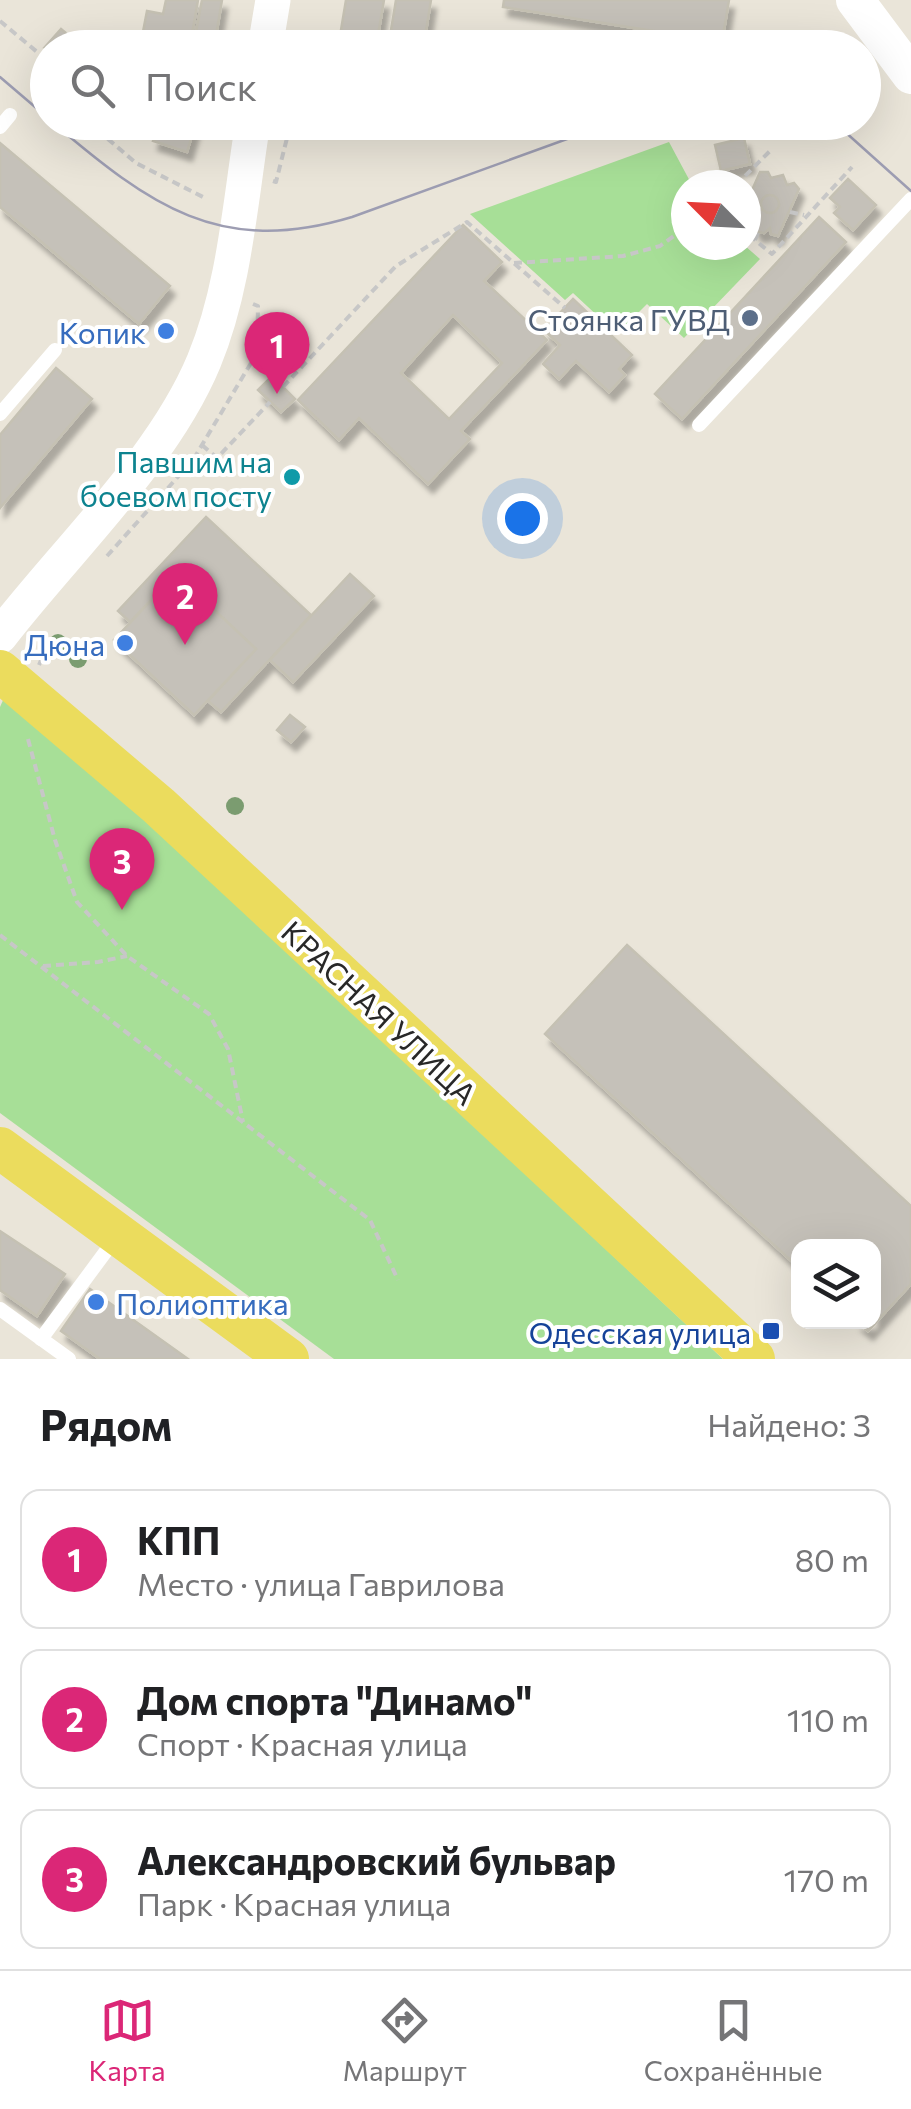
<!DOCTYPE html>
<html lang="ru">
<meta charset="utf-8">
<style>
body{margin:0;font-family:Commissioner,sans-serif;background:#f2f2f2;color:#202124}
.controls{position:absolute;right:30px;bottom:30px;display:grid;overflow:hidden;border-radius:20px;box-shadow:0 10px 40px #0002}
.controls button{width:90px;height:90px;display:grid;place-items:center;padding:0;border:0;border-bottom:2px solid #e0e0e0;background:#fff;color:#202124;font:50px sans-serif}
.compass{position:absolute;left:671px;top:170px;width:90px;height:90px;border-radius:50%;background:#fff;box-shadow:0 10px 40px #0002;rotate:294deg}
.you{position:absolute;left:522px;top:518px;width:35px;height:35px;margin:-25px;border:8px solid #fff;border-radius:50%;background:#1a73e8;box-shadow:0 0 0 15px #1a73e833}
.badge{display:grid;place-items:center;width:65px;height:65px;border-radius:50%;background:#db2777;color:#fff;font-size:32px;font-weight:700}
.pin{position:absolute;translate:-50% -82px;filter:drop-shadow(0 2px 5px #0008)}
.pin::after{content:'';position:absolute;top:52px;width:35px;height:30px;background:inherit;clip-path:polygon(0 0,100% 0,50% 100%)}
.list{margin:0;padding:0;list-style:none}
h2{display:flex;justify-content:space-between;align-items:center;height:130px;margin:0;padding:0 40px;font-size:42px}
h2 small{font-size:32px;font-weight:400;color:#757577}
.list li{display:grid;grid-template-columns:65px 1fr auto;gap:30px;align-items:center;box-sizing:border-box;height:140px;margin:0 20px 20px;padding:0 20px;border:2px solid #e0e0e0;border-radius:20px}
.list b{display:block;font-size:38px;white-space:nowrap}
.list p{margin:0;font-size:32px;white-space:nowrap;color:#757577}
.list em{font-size:32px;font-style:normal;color:#757577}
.icon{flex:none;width:55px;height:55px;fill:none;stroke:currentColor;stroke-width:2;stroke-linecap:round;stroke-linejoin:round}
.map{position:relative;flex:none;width:911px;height:1359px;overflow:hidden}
.search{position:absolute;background:#fff;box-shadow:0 10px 40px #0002;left:30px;right:30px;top:30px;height:110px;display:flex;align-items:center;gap:25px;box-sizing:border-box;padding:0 35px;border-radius:55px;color:#757577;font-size:38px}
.sheet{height:610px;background:#fff}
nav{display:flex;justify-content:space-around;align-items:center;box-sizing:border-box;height:140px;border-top:2px solid #e0e0e0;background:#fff;font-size:28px;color:#757577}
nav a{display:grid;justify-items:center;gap:5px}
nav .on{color:#db2777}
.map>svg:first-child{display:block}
.green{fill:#a7df97}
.building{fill:#c5c1b9;stroke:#c5c1b3;stroke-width:2.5;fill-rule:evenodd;filter:url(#shadow)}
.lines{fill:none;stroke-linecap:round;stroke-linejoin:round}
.path{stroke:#c7c7c7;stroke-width:4;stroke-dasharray:8 5;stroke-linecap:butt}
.service{stroke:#fff;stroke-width:14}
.tertiary{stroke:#fff;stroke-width:35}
.secondary{stroke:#fff;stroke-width:38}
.primary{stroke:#ebdc5d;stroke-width:42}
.tram{stroke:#9d9db2;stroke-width:2.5}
.tree{fill:#7b9c70}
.service-dot{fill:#5c6f8a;stroke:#fff;stroke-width:4}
.shop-dot{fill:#3f7fe0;stroke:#fff;stroke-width:4}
.culture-dot{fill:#0f9aa8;stroke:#fff;stroke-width:4}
.transit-dot{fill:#1a4fb4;stroke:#fff;stroke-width:4}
.labels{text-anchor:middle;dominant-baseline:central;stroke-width:8;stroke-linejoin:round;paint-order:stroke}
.service-label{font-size:30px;fill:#4e5e75;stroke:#fff;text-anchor:end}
.shop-label{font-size:30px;fill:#366cbe;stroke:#fff;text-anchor:end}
.culture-label{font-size:30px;fill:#0d838f;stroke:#fff;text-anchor:end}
.street-label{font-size:30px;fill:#282828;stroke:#fff}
.transit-label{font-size:30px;fill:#164399;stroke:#fff;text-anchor:end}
</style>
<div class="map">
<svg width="911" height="1359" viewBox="0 0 911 1359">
<defs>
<filter id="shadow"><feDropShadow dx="5" dy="9" stdDeviation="2.5" flood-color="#0004"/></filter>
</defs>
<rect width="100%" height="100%" fill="#eae5d9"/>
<!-- green -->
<g class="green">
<path d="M669 142 692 185H686V245H744L760 259 684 338 647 304 617 334 573 293 565 300 470 214Z"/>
<path d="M8 689 723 1359H334L0 1113V707Z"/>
</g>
<!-- building -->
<g class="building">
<path d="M166 0H198L190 46 142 37 147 11 163 14Z"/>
<path d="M202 0H222L214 48H193Z"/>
<path d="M346 0H384L377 41 360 39 358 48H338Z"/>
<path d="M396 0H431L426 31 450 35 448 48H388Z"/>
<path d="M504 0H729L722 42 503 7Z"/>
<path d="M61 29 84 48 45 47Z"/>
<path d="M159 122H196L187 152 153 141Z"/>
<path d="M744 138 750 164 721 171 715 145Z"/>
<path d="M0 143 170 286 139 324 0 207Z"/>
<path d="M760 172H768L771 178 783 175 787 185 794 183 799 189 778 236 771 234 770 228 764 233 757 232 753 222 746 225V204ZM767 196 777 199 779 206 774 212 762 210 761 202Z"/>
<path d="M848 179 876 205 853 230 834 213 840 207 830 198Z"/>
<circle cx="770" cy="204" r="9"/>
<path d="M819 217 846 242 682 419 655 394Z"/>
<path d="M463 225 502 262 484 281 547 340 461 431 470 439 428 484 359 418 339 440 298 400ZM453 315 502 363 449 419 401 373Z"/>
<path d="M573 299 632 355 619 369 625 375 609 392 576 361 559 379 543 364 560 345 544 330Z"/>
<path d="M56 368 92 399 0 508V435Z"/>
<path d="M272 376 295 399 281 412 258 390Z"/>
<path d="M206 517 311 615 221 712 208 701 256 649 176 574 130 622 118 611Z"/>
<path d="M176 574 256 649 194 715 114 640Z"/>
<path d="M350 574 374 596 293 682 270 660Z"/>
<path d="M290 715 305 727 291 742 277 730Z"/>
<path d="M627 945 911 1206V1284L868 1331 857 1322H874V1246H798V1267L545 1034Z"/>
<path d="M0 1231 65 1274 37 1316 0 1290Z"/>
<path d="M90 1289 188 1359H100L61 1331Z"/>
</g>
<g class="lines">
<!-- path -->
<g class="path">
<path d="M0 21 48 61"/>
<path d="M88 122 136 163 205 198"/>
<path d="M273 181 276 182 291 122"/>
<path d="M736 185 770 151"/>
<path d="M790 212 804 215"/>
<path d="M746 232 755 240"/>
<path d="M758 233 755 240 772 254 852 167"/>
<path d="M514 263 623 256 660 246 686 227"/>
<path d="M283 387 396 266 467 222 565 308"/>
<path d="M202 445 217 458 270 402"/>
<path d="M107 556 193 460 257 353 258 306 253 304"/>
<path d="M39 665 45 651"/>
<path d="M28 739 55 840 77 902 127 956 209 1014 228 1049 243 1122"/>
<path d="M0 935 370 1220 398 1280"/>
<path d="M43 966 98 962 127 956"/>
</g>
<!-- service -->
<g class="service">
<path d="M0 127 10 115"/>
<path d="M0 414 55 350"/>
<path d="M699 425 911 199"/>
<path d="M0 1309 69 1359"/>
<path d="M41 1339 115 1239"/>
</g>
<!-- tertiary -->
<g class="tertiary">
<path d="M265 48 273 0"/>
<path d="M0 636C66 550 163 460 204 361 235 286 240 202 253 122"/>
</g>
<!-- secondary -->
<path class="secondary" d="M855 0 911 75"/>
<!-- primary -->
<g class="primary">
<path d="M0 671 159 806 754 1359"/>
<path d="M0 1148 288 1359"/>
</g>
<!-- tram -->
<g class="tram">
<path d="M0 77 48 118"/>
<path d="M52 122C150 205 219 257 352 217L614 122"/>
<path d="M834 122 911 191"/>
</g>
</g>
<!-- trees -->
<g class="tree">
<circle cx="58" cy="643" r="9"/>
<circle cx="78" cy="659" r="9"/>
<circle cx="235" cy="806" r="9"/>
</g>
<!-- markers -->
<circle class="service-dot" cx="750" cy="318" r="10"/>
<g class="shop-dot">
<circle cx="166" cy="331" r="10"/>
<circle cx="125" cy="643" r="10"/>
<circle cx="96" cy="1302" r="10"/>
</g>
<circle class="culture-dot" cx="292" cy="477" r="10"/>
<rect class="transit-dot" x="761" y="1321" width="20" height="20" rx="5"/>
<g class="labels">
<!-- service labels -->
<g class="service-label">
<text x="730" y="318">Стоянка ГУВД</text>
</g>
<!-- shop labels -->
<g class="shop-label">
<text x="146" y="331">Копик</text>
<text x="105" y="643">Дюна</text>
<text x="116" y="1302" text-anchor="start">Полиоптика</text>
</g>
<!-- culture labels -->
<g class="culture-label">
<text x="272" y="460">Павшим на<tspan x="272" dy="34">боевом посту</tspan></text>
</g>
<!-- street labels -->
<g class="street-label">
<text transform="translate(380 1012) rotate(43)">КРАСНАЯ УЛИЦА</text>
</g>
<!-- transit labels -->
<g class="transit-label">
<text x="751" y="1331">Одесская улица</text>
</g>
</g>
</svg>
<div class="controls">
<button><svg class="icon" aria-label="layers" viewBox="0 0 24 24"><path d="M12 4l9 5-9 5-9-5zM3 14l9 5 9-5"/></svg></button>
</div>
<svg class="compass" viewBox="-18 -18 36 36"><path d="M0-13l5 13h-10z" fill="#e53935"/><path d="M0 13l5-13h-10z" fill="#757577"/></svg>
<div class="you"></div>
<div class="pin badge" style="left:277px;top:394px">1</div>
<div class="pin badge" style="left:185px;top:645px">2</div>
<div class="pin badge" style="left:122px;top:910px">3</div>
<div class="search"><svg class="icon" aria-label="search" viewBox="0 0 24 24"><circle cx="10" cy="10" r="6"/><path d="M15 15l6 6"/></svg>Поиск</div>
</div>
<section class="sheet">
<h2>Рядом<small>Найдено: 3</small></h2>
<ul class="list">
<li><span class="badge">1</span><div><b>КПП</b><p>Место · улица Гаврилова</p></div><em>80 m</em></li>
<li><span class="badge">2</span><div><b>Дом спорта &quot;Динамо&quot;</b><p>Спорт · Красная улица</p></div><em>110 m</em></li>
<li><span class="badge">3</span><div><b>Александровский бульвар</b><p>Парк · Красная улица</p></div><em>170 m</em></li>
</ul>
</section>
<nav>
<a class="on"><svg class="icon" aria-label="map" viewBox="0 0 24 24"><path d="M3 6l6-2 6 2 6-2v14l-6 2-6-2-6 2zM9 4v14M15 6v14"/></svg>Карта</a>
<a><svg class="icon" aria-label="directions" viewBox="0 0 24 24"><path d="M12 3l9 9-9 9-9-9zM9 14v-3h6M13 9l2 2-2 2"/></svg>Маршрут</a>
<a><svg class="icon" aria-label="saved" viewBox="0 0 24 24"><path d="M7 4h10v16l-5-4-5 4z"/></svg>Сохранённые</a>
</nav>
